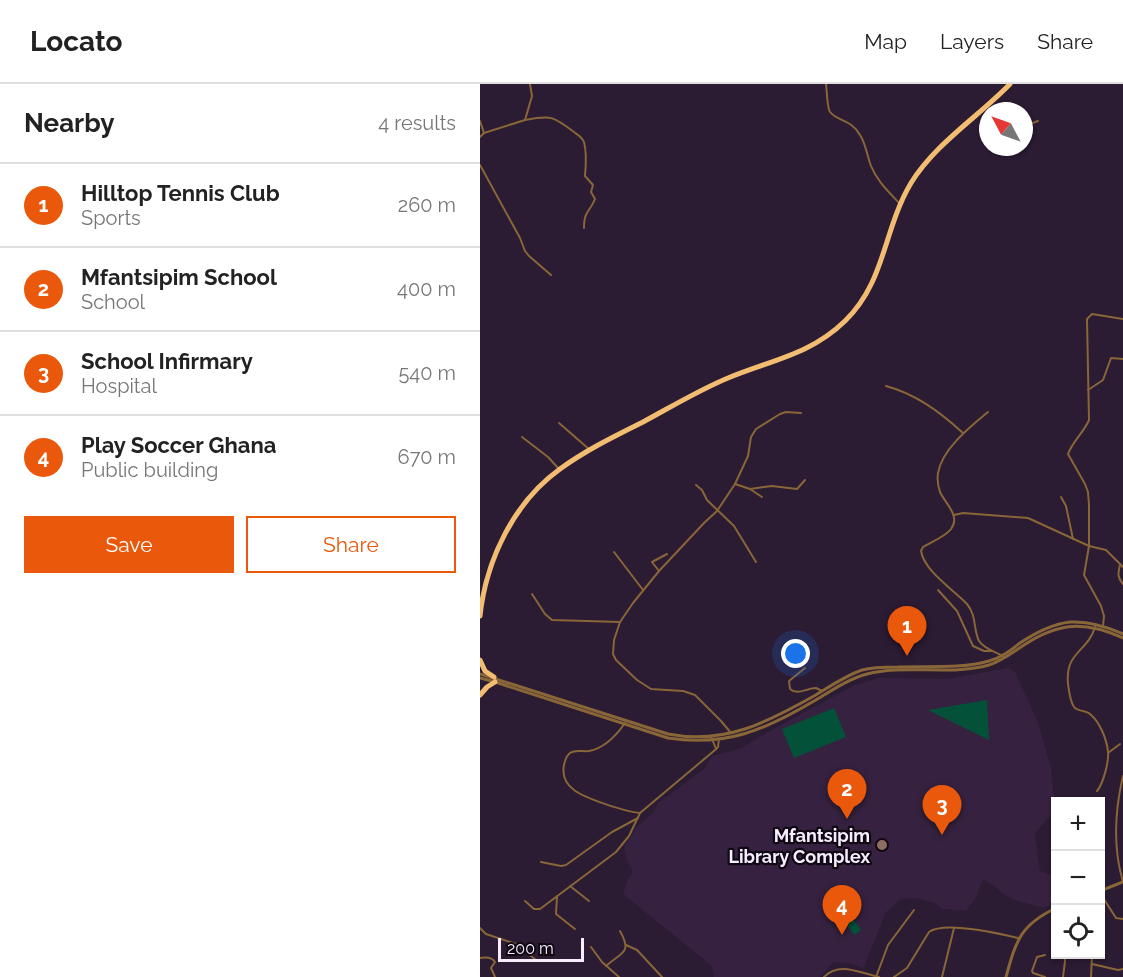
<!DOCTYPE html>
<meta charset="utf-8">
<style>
body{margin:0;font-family:Raleway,sans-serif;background:#f2f2f2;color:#222}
.controls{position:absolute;right:18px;bottom:18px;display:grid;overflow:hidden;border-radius:0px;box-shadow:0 2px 4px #0004}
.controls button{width:54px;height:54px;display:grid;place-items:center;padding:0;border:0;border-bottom:2px solid #e0e0e0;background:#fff;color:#222;font:30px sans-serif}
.compass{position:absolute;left:499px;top:18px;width:54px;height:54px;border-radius:50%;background:#fff;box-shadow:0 2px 4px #0004;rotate:311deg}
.scale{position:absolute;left:18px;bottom:15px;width:86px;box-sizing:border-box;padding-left:6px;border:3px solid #f8edfe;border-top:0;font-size:16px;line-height:21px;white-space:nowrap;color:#f8edfe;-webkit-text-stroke:4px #100913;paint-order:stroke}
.you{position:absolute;left:316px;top:570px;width:21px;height:21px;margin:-15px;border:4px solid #fff;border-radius:50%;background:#1a73e8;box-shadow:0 0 0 9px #1a73e833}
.badge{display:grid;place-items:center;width:39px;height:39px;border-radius:50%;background:#ea580c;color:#fff;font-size:20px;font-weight:700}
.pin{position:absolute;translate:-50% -50px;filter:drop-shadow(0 2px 3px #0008)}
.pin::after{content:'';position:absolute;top:32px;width:21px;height:18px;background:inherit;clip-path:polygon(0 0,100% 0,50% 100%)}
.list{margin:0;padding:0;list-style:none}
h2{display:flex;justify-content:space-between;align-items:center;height:78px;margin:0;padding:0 24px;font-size:26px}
h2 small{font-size:20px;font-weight:400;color:#767676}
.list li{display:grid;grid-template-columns:39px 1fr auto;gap:18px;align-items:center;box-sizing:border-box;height:84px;padding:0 24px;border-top:2px solid #e0e0e0}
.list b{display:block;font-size:22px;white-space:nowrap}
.list p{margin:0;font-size:20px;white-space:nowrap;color:#767676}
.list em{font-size:20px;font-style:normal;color:#767676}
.actions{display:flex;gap:12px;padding:18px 24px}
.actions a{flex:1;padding:14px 0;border:2px solid #ea580c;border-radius:0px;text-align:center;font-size:21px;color:#ea580c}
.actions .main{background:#ea580c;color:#fff}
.icon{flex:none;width:33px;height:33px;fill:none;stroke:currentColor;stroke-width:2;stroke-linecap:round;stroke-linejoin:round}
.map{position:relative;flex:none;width:643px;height:893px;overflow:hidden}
header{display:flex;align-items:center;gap:36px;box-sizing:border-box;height:84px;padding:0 30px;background:#fff;border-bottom:2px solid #e0e0e0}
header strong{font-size:28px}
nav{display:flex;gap:33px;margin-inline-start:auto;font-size:21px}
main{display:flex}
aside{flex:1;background:#fff}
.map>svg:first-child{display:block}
.built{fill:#362240}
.green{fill:#025138}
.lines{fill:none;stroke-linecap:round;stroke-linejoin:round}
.minor{stroke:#896638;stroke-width:2}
.tertiary{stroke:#896638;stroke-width:3}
.trunk{stroke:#f3bd71;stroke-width:5}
.education-dot{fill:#8d6e63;stroke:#100913;stroke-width:2}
.labels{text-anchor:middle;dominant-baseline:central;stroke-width:4.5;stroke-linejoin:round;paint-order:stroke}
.poi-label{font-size:18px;font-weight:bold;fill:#f8edfe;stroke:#100913;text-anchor:end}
</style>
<header>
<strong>Locato</strong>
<nav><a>Map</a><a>Layers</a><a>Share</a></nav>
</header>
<main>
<aside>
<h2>Nearby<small>4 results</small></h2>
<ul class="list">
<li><span class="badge">1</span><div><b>Hilltop Tennis Club</b><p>Sports</p></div><em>260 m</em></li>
<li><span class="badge">2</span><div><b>Mfantsipim School</b><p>School</p></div><em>400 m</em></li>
<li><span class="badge">3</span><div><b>School Infirmary</b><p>Hospital</p></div><em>540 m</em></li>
<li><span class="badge">4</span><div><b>Play Soccer Ghana</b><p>Public building</p></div><em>670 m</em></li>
</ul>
<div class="actions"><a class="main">Save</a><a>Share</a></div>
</aside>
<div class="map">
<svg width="643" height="893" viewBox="0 0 643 893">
<rect width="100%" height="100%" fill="#2b1b33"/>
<!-- built -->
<path class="built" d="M528 584 535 588 558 638 571 684 575 727 555 749 560 787 575 793V804L572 811 575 816 571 821 564 824 537 817 525 811 512 800 503 795 495 815 486 827 462 825 455 819 437 814 421 815 406 828 383 885 371 879 354 878 339 893H234L232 882 143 810 147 797 153 788 147 776 144 763 157 743 174 728 177 720 225 684 232 672 262 664 286 649 375 601 399 594 468 595Z"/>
<!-- green -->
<g class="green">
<path d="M507 616 509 656 448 626Z"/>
<path d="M354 624 366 653 314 674 302 645Z"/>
<path d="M371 832 381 846 374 851 364 837Z"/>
</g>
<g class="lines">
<!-- minor -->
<g class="minor">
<path d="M346 0C347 7 347 24 350 28 357 37 372 36 380 51 386 60 387 72 391 82 397 97 409 108 420 120"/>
<path d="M45 36C71 31 73 32 94 48 98 51 102 53 104 58 107 69 106 81 105 92L113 101 111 108 115 115C110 128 104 126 104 144"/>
<path d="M0 37 4 49"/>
<path d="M544 42 558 37"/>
<path d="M0 53 4 49 45 36 52 12 50 0"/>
<path d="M0 81 40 154 45 167 49 172 71 191"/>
<path d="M406 302C436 310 460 328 483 349"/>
<path d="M608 306 623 296 631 274 643 275"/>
<path d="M508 328C490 343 462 365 458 389 457 395 458 402 460 408 465 419 481 432 471 445 465 453 451 458 443 463L441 467C444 487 474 506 487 520 497 532 493 545 499 557 503 564 515 568 523 572"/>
<path d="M79 339 110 366"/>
<path d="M42 353 68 373 79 385"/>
<path d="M255 400 270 405 292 402 317 405 325 396"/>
<path d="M216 401 222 406 227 416 254 442 276 478"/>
<path d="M270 405 282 413"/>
<path d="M581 413 586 422 593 455"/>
<path d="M474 431 483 429 548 434 609 462 626 466 643 483"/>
<path d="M134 468 163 506"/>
<path d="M640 481C638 489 637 493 643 500"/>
<path d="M179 487 172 478 187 470"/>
<path d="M458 506 477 527 493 562 504 567H512"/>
<path d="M52 510 65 530 72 536 140 538"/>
<path d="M623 542 624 532 621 522 604 491 609 462V421L608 408 605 400 588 370C593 357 604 348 609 336L607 235 612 230 643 235"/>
<path d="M615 543C608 568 585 567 588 600 589 607 590 617 594 623 598 628 606 626 610 630 620 638 627 656 628 668 629 678 623 700 617 707"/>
<path d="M325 584 309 597 310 605C318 612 326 604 336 604L342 607"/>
<path d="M145 639C136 652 125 664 109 667 102 668 96 665 90 669 86 672 85 676 84 681 82 691 86 700 94 706 104 714 146 728 160 729L235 666 238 663 239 655"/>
<path d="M251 649 241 637 215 611 203 607 171 605 157 596 136 576 133 570 134 556 140 538 153 519 179 487 224 439 237 427 255 400 268 372 271 353 276 345 300 330 306 328 321 329"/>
<path d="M231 652 236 665"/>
<path d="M628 669 640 660"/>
<path d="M61 778 81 782 86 781 132 748 158 734"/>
<path d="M643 798C633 764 635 726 643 692"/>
<path d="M90 802 109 817"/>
<path d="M620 809 636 834 643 835"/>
<path d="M77 812 76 830 95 845"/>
<path d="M45 817 54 825H60L136 768 149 752 160 729"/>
<path d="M0 844 6 850 36 860 56 876"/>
<path d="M146 861 157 866 182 893"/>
<path d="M111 863 122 878 139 893"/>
<path d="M565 871 557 873 552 887 553 889 565 893"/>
<path d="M0 874C6 873 12 873 15 878L11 884 15 893"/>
<path d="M612 880 638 886 643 885"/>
<path d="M126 882C141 868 153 870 140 847"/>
<path d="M344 893C360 877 379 889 399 893"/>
<path d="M396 893 408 861 434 826"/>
<path d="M414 893 427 884 449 848C464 837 521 850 538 854"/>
<path d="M462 893 474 844"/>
<path d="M583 893 585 877 584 870"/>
<path d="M611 893 612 870"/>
</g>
<!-- tertiary -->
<g class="tertiary">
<path d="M0 590 188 650C244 661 286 639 334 612 349 603 365 592 382 586 393 583 406 583 418 583 447 582 482 585 509 577 521 574 531 566 540 559 555 549 572 540 590 538 609 537 626 542 643 550"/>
<path d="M0 594 15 598 188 654C246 663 285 646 334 617 351 607 368 595 387 590 424 580 470 592 509 581 522 577 533 568 544 561 579 538 605 537 643 554"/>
<path d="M620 807 643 798"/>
<path d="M526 893C536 857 540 841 576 824"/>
</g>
<!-- trunk -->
<g class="trunk">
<path d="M0 532C6 476 34 418 80 385 106 366 135 352 163 338 191 323 219 306 248 294 291 276 330 271 365 237 406 197 403 146 431 99 456 59 498 33 530 0"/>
<path d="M0 576 5 587 14 593"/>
<path d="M0 611 7 603 15 598"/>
</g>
</g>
<!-- markers -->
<circle class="education-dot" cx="402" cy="761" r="6"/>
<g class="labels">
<!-- poi labels -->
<g class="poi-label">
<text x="390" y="751">Mfantsipim<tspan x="390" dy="21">Library Complex</tspan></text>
</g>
</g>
</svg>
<div class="controls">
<button>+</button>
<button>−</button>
<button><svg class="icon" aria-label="locate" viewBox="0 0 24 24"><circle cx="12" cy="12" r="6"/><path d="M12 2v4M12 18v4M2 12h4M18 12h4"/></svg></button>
</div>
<svg class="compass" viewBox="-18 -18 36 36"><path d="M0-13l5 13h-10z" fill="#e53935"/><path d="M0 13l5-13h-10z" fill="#767676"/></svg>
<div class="scale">200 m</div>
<div class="you"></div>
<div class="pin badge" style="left:427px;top:572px">1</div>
<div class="pin badge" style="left:367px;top:735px">2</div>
<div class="pin badge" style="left:462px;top:751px">3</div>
<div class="pin badge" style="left:362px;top:851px">4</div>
</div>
</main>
